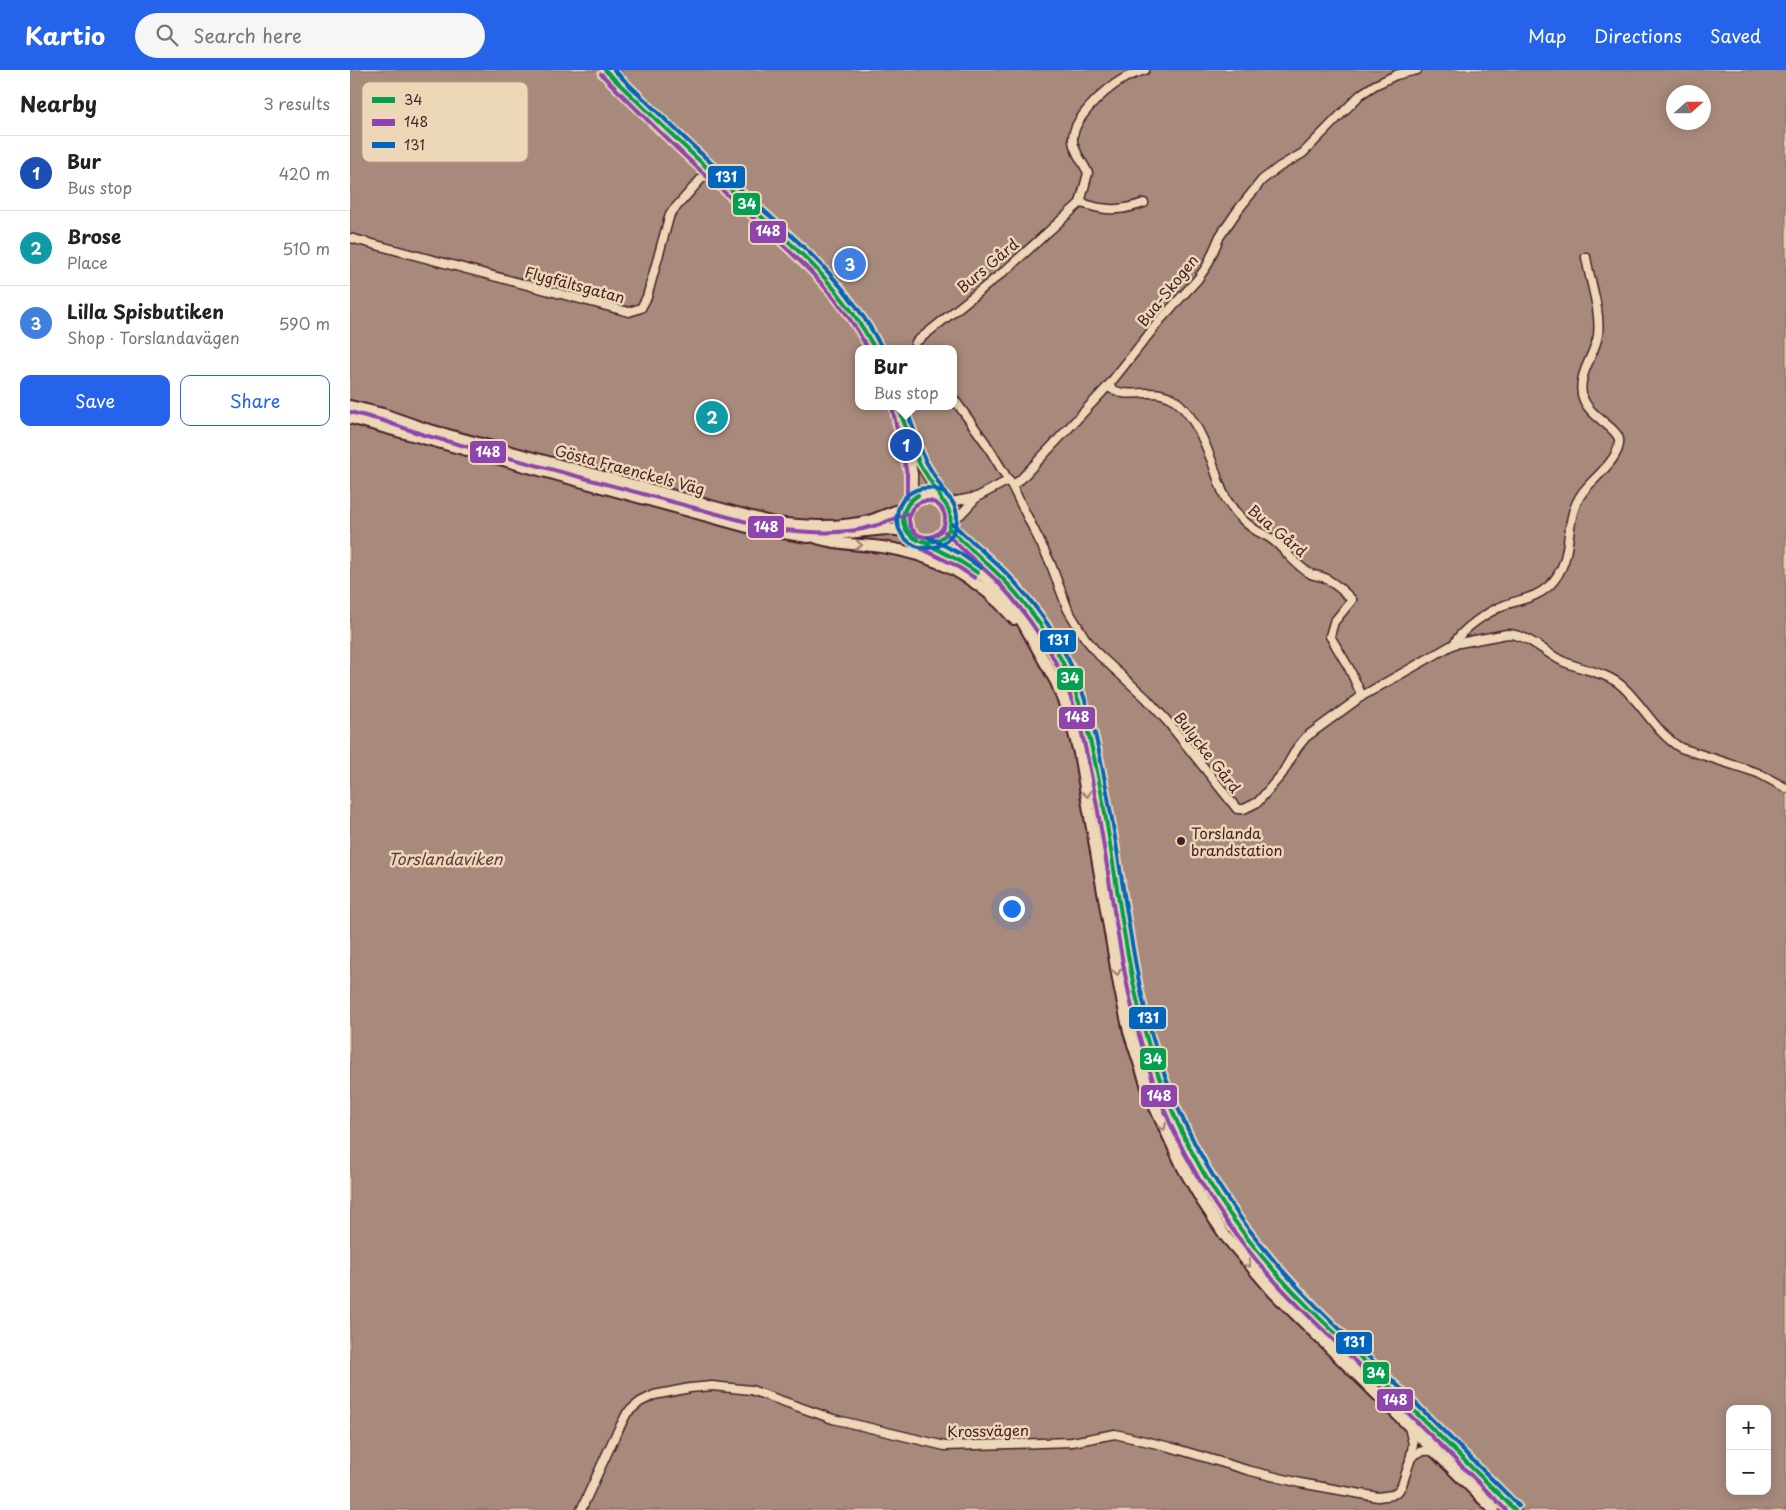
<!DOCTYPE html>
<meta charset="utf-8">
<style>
body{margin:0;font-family:"Playpen Sans",sans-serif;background:#f6f6f6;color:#222}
.controls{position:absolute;right:15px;bottom:15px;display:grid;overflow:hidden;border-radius:10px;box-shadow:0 2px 12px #0003}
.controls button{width:45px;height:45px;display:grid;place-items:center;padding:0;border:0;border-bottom:1px solid #e0e0e0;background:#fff;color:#222;font:25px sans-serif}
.compass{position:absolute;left:1316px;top:15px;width:45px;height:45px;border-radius:50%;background:#fff;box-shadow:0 2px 12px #0003;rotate:69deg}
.you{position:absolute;left:661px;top:838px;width:18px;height:18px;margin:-12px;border:4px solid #fff;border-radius:50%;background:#1a73e8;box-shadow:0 0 0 8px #1a73e833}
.badge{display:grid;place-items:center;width:32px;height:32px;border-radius:50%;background:#2563eb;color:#fff;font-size:16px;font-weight:700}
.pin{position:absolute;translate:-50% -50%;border:2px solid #fff;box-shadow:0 1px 5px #0006}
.popup{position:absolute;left:505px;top:275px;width:102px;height:65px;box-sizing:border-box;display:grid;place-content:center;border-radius:10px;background:#fff;filter:drop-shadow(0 1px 4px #0005);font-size:16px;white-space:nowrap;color:#767676}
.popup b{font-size:19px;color:#222}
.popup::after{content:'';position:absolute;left:50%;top:100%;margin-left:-10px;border:10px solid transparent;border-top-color:#fff}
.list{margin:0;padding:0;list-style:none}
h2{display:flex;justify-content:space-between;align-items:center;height:65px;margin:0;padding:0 20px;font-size:21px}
h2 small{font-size:16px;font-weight:400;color:#767676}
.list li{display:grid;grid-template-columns:32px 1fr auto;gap:15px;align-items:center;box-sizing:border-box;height:75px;padding:0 20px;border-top:1px solid #e0e0e0}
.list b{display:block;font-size:19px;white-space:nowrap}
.list p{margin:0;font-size:16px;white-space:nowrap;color:#767676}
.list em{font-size:16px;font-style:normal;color:#767676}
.actions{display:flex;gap:10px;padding:15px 20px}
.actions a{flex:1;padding:11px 0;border:1px solid #2563eb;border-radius:10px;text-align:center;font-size:18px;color:#2563eb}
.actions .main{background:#2563eb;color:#fff}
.icon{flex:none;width:28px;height:28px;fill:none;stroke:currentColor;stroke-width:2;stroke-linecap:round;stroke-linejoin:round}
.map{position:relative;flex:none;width:1436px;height:1440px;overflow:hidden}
header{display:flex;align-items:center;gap:30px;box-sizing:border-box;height:70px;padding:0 25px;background:#2563eb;color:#fff}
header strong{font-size:24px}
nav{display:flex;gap:28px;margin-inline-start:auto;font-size:18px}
.search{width:350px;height:45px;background:#f6f6f6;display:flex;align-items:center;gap:12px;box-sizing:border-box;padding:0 18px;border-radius:28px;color:#767676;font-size:19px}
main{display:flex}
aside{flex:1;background:#fff}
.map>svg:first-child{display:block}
.water{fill:#a88a7b;stroke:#825f5b;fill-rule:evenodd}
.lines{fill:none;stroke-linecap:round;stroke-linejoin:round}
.minor-casing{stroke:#4a1f2b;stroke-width:11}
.major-casing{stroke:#4a1f2b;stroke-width:14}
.minor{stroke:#ecd7b6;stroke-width:8}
.major{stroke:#ecd7b6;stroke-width:10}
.bus-1-casing{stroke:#ecd7b6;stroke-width:8}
.bus-2-casing{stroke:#ecd7b6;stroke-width:8}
.bus-3-casing{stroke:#ecd7b6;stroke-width:8}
.bus-1{stroke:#049f4f;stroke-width:4}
.bus-2{stroke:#8e44ad;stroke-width:4}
.bus-3{stroke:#0065bd;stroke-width:4}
.oneway{stroke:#9b7b70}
.poi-dot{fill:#4a1f2b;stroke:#ecd7b6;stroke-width:2}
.labels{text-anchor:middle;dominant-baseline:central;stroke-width:5;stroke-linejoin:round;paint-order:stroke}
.street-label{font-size:15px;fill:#4a1f2b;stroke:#ecd7b6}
.poi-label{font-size:15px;fill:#4a1f2b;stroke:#ecd7b6;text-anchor:start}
.water-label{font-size:16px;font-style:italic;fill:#623a3f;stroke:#ecd7b6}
.key{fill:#ecd7b6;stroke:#bba08c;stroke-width:1}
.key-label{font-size:14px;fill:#4a1f2b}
.line-badge{stroke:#ecd7b6;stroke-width:2}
.badge-label{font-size:14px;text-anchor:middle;font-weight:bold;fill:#fff}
</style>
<header>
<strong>Kartio</strong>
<div class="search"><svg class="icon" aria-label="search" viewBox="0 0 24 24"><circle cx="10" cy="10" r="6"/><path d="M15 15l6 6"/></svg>Search here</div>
<nav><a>Map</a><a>Directions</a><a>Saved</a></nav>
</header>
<main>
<aside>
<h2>Nearby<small>3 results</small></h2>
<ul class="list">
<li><span class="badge" style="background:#1a4fb4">1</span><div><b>Bur</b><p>Bus stop</p></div><em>420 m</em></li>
<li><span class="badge" style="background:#0f9aa8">2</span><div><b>Brose</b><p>Place</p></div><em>510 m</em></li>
<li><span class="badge" style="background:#3f7fe0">3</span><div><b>Lilla Spisbutiken</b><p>Shop · Torslandavägen</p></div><em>590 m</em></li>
</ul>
<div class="actions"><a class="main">Save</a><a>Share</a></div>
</aside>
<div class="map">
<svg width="1436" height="1440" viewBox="0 0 1436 1440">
<rect width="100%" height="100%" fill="#e6d0b0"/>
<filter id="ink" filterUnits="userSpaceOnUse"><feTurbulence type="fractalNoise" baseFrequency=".02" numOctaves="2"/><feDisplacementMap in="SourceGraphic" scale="10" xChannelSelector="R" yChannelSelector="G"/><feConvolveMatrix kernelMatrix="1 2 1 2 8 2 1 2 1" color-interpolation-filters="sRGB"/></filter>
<g filter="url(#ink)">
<!-- water -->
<path class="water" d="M0 0H1436V1440H0ZM1324 22H1354V52H1324ZM508 279H604V336H508ZM1380 1339H1417V1421H1380Z"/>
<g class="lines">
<defs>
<g id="minor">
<path d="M255 0 283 29"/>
<path d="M263 0C275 12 284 26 294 38 308 53 323 67 338 81 403 141 485 198 525 279"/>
<path d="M730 133 738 103C733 92 724 82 723 71 721 49 756 19 773 9 780 5 788 3 795 0"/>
<path d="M0 168 279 242 291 238 297 227 320 144 359 100"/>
<path d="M564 279 566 272 657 199 730 133C737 134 743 137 750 138 766 141 779 138 794 133"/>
<path d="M758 316C776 333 803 313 826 331 842 344 854 370 861 389 867 404 869 418 878 432 885 442 893 452 904 459 911 464 917 465 924 471 936 481 946 496 961 504 965 506 971 506 975 508 985 514 994 521 1002 530L984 552 980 566 999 598 1012 626"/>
<path d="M604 329 635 372 662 416 700 492 718 540 735 568 749 585 796 628 817 651 887 739H894L908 732 932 704 947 678 956 667 1012 626 1104 574 1157 564C1178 564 1194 582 1212 591 1232 600 1256 602 1272 616 1293 635 1307 664 1331 678L1408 703 1436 718"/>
<path d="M548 336 563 403V428"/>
<path d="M556 358 573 399 591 428"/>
<path d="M662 416 670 410 701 377 758 316 811 249 847 210 857 196 870 166 888 140 912 110 929 97 953 83 1011 24 1025 15 1046 5 1067 0"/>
<path d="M596 433 627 427 659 410"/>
<path d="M601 450 611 444 627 427"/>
<path d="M1104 574C1111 559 1139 541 1155 535 1171 529 1186 528 1199 516 1230 485 1208 447 1238 416 1248 405 1271 386 1269 370 1268 357 1236 346 1232 324 1228 303 1245 285 1248 265 1251 240 1240 212 1236 187"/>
<path d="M1060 1389C1068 1381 1074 1379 1085 1382"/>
<path d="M231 1440 265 1366 277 1343 290 1332 304 1325 340 1318 362 1316 401 1320 483 1349 595 1376 722 1372 765 1364 820 1377 897 1400 950 1413 1028 1427 1042 1425 1049 1420 1052 1415 1060 1391 1063 1374 1059 1357"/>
</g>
<g id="major">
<path d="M0 336 33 344 76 359 424 453C456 456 489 459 522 450 533 446 544 441 555 438"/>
<path d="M0 348 401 458 458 467 536 459 556 461"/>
<circle cx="577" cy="448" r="24"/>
<path d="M599 458C615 475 632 489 649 505 677 533 701 567 718 603 738 645 745 689 753 735 759 764 764 794 768 824 775 868 782 914 793 958 821 1061 868 1139 939 1217L1165 1440"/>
<path d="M467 468C489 475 509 474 532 477 584 484 631 509 664 549"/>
<path d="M575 473 608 490 632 505 661 534 673 553 706 612 721 651 729 683 769 915 779 962 801 1029 833 1098 852 1131 876 1167 924 1223 1144 1440"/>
</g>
</defs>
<!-- minor casing -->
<use href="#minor" class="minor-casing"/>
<!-- major casing -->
<use href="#major" class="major-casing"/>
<!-- minor -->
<use href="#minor" class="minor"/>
<!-- major -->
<use href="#major" class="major"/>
<defs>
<g id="bus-1">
<path d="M255 0C295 39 335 78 377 116 433 167 489 210 525 279"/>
<path d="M548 336 569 393 591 428"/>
<path d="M599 458C615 475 634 490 650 506 671 527 689 551 704 576 732 625 743 678 753 732 771 832 779 936 818 1031 846 1099 888 1163 939 1217 964 1244 992 1269 1018 1295 1067 1344 1116 1392 1165 1440"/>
<path d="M568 470C546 460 550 435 568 425"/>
<path d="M568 470C548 457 549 438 568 425"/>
<path d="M572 471C598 477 610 448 592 430"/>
<path d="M575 473 608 490 628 503"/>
</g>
<g id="bus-2">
<path d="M251 4C291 44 330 83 372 120 425 169 484 213 518 279"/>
<path d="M542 337 557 404V428"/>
<path d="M0 342 31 350 74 365 423 459C456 462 491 466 524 456 535 453 546 447 557 444"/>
<circle cx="577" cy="449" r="18"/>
<path d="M595 462C611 479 629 494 646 510 666 531 684 555 699 580 727 628 737 681 747 736 765 835 773 937 811 1032 839 1102 883 1168 935 1222 961 1249 988 1274 1014 1300 1062 1347 1109 1393 1156 1440"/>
<path d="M572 479 605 495 625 508"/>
</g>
<g id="bus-3">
<path d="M264 0C303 38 342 76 383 113 440 165 494 206 531 276"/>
<path d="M555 336 575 390 596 425"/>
<circle cx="577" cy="448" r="30"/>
<path d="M603 454C620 471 638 485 655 502 680 527 701 556 717 587 741 633 750 683 759 733 778 833 784 937 825 1031 853 1098 894 1159 943 1212 970 1241 999 1268 1027 1295 1074 1342 1122 1389 1169 1436"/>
<path d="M578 467 611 484 631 498"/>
</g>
</defs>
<!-- bus-1 casing -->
<use href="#bus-1" class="bus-1-casing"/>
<!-- bus-2 casing -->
<use href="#bus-2" class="bus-2-casing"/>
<!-- bus-3 casing -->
<use href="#bus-3" class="bus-3-casing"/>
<!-- bus-1 -->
<use href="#bus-1" class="bus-1"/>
<!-- bus-2 -->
<use href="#bus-2" class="bus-2"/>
<!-- bus-3 -->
<use href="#bus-3" class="bus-3"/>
</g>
<!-- one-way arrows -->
<defs><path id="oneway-chevron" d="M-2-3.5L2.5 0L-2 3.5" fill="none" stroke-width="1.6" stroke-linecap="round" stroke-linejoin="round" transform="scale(1.25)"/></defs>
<g class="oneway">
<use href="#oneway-chevron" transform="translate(509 475) rotate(4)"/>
<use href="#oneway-chevron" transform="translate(737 724) rotate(80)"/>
<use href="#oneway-chevron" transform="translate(767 902) rotate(80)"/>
<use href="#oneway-chevron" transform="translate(813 1057) rotate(65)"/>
<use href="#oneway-chevron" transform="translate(898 1194) rotate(50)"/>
</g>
</g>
<!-- markers -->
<circle class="poi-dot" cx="831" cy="771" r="5"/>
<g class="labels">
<!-- street labels -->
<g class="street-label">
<text transform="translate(637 195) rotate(-40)">Burs Gård</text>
<text transform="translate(225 214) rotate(15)">Flygfältsgatan</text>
<text transform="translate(817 220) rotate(-51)">Bua-Skogen</text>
<text transform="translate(280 399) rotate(15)">Gösta Fraenckels Väg</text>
<text transform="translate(928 460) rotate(40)">Bua Gård</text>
<text transform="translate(858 682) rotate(52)">Bulycke Gård</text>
<text transform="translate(638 1360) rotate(-1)">Krossvägen</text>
</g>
<!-- poi labels -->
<g class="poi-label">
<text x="841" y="762">Torslanda<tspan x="841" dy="17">brandstation</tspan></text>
</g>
<!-- water labels -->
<g class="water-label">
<text x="95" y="788">Torslandaviken</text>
</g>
</g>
<!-- legend -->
<rect x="12" y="12" width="166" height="80" rx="8" class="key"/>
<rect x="22" y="27" width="23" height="6" fill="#049f4f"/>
<rect x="22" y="49" width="23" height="7" fill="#8e44ad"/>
<rect x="22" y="72" width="23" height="6" fill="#0065bd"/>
<g class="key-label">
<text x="54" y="35">34</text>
<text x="54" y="57">148</text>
<text x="54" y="80">131</text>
</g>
<g class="line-badge">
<rect x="357" y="95" width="39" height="24" rx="5" fill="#0065bd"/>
<rect x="382" y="122" width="29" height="24" rx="5" fill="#049f4f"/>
<rect x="399" y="150" width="38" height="24" rx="5" fill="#8e44ad"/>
<rect x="119" y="370" width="38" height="24" rx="5" fill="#8e44ad"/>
<rect x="397" y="445" width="38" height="24" rx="5" fill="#8e44ad"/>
<rect x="689" y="559" width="38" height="24" rx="5" fill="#0065bd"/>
<rect x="706" y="597" width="28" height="24" rx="5" fill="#049f4f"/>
<rect x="708" y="636" width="38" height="24" rx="5" fill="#8e44ad"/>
<rect x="778" y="936" width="39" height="24" rx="5" fill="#0065bd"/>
<rect x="789" y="977" width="28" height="24" rx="5" fill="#049f4f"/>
<rect x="790" y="1014" width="38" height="24" rx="5" fill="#8e44ad"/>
<rect x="985" y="1261" width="38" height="24" rx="5" fill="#0065bd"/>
<rect x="1012" y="1291" width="28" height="24" rx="5" fill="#049f4f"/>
<rect x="1026" y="1318" width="38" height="24" rx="5" fill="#8e44ad"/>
</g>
<g class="badge-label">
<text x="376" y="112">131</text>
<text x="397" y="139">34</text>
<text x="418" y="166">148</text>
<text x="138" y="387">148</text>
<text x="416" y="462">148</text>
<text x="708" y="575">131</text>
<text x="720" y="613">34</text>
<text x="727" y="652">148</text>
<text x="798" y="953">131</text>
<text x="803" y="994">34</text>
<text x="809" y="1031">148</text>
<text x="1004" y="1277">131</text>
<text x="1026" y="1308">34</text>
<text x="1045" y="1335">148</text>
</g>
</svg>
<div class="controls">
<button>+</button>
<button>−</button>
</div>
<svg class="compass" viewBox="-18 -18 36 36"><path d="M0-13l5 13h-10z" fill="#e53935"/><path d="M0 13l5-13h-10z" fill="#767676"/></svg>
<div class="you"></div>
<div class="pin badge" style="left:556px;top:375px;background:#1a4fb4">1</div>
<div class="popup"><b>Bur</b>Bus stop</div>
<div class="pin badge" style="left:362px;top:347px;background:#0f9aa8">2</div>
<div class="pin badge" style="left:500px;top:194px;background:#3f7fe0">3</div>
</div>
</main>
